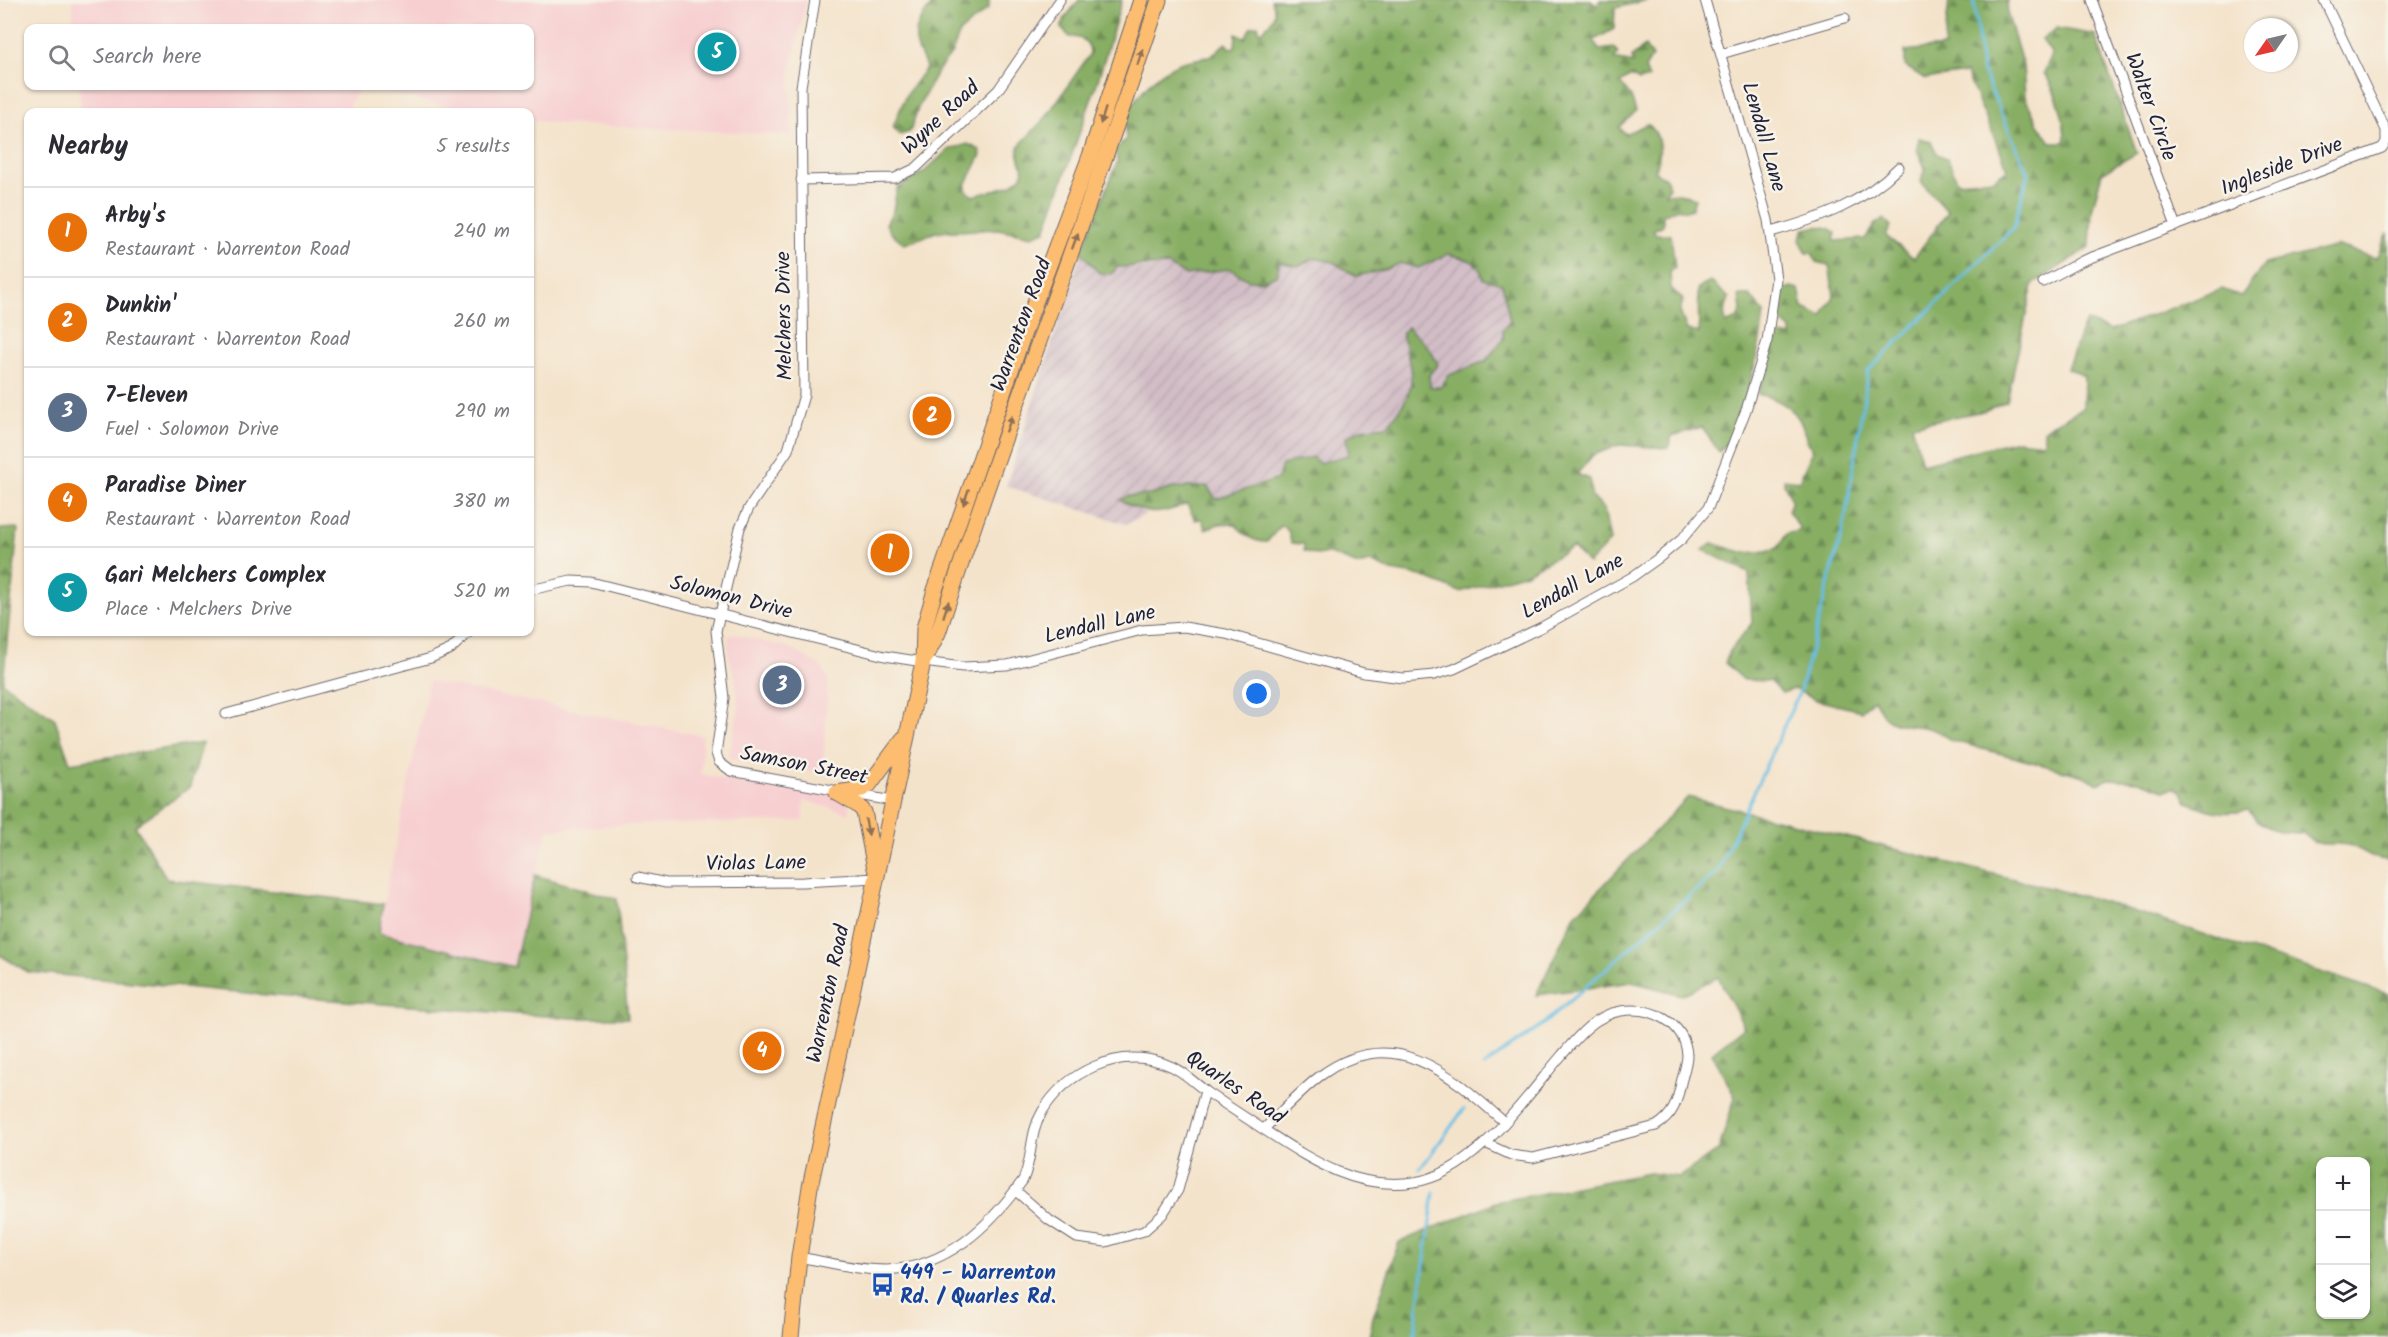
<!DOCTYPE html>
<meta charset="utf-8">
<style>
body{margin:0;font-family:Kalam,sans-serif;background:#f7f7f7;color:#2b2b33}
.controls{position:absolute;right:18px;bottom:18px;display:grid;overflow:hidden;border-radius:12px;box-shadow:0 2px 4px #0004}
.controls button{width:54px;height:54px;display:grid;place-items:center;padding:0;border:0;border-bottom:2px solid #e1e1e2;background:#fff;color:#2b2b33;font:30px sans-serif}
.compass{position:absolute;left:2244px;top:18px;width:54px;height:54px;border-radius:50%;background:#fff;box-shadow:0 2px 4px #0004;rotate:236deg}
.you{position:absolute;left:1257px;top:694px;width:21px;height:21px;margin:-15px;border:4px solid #fff;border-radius:50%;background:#1a73e8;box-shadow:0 0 0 9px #1a73e833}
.badge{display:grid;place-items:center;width:39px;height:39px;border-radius:50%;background:#1f6fb2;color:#fff;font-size:20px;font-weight:700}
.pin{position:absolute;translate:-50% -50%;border:3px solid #fff;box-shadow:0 2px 6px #0006}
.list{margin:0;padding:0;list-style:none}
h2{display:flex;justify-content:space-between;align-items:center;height:78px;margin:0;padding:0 24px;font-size:26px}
h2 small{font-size:20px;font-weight:400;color:#7c7c81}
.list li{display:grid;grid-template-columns:39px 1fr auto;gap:18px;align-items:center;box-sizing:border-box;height:90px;padding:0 24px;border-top:2px solid #e1e1e2}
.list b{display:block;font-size:22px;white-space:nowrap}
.list p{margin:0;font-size:20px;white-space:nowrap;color:#7c7c81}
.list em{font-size:20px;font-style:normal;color:#7c7c81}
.icon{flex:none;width:33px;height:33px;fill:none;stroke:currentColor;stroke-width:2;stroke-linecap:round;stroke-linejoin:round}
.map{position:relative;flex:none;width:2388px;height:1337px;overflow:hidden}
.search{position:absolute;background:#fff;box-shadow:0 2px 4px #0004;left:24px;top:24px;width:510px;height:66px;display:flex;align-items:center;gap:15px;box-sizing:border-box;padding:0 21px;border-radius:12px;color:#7c7c81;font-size:22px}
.panel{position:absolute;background:#fff;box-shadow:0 2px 4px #0004;left:24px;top:108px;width:510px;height:528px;border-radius:12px}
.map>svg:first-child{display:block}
.built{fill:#f7cfd1}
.industrial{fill:url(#industrial-furrows)}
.forest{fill:url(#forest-firs);stroke:#546850;stroke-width:1.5;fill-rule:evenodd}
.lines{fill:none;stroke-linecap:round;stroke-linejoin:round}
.stream{stroke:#68c0e5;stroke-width:3}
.minor-casing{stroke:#6c666d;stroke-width:11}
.primary-casing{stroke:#6c666d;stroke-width:17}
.minor{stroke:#fff;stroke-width:9}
.primary{stroke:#fcbd6f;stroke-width:15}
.oneway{fill:#8f7055}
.labels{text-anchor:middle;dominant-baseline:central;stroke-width:5;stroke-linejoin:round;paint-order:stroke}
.street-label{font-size:21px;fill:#22223b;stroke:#f7f3e8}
.transit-label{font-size:21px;font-weight:bold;fill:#164399;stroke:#f7f3e8;text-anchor:start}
</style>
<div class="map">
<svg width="2388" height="1337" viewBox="0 0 2388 1337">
<defs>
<pattern id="industrial-furrows" width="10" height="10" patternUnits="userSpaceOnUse" patternTransform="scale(1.5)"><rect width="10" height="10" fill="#d2bdc6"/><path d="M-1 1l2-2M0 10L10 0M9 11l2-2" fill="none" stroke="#b4a2ab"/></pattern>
<pattern id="forest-firs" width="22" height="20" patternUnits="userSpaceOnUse" patternTransform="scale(1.5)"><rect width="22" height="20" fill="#87ae64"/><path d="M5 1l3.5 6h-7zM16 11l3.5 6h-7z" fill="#6e8d54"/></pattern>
</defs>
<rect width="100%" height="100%" fill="#f7f3e8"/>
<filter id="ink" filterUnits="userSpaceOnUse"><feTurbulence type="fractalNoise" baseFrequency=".0167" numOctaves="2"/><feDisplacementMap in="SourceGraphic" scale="12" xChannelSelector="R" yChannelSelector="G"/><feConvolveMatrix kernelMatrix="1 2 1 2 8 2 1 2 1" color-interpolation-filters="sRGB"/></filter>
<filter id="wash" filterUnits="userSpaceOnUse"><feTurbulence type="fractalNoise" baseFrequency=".008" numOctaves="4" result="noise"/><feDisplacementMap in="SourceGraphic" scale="24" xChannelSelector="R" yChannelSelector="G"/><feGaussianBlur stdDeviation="1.35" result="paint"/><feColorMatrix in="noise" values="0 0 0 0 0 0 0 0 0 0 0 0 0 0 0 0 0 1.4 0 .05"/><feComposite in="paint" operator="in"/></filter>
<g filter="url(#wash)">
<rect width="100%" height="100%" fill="#f4e3cb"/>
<!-- built -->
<g class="built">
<path d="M72 0H806L790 74 792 135 561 124 530 120V112H472L389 93 358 91 350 103 349 112H81L79 86H530V28H74Z"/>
<path d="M733 634 790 648 821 666 828 678 823 771 781 770 731 758 729 754 739 706 735 677 728 654V637Z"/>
<path d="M429 681 703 736 701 774 785 792 846 784 850 814 804 800 803 821 619 825 547 830 515 967 378 933Z"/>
</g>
<!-- industrial -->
<path class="industrial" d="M1081 252 1095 265 1142 268 1168 265 1185 275 1230 269 1248 280 1279 262 1298 266 1314 258 1333 262 1356 276 1384 270 1400 263 1418 268 1449 254 1475 262 1481 266 1484 279 1502 284 1510 321 1503 330V339L1486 361 1449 375 1441 387 1430 388 1428 375 1402 334 1413 379 1402 407 1387 426 1361 429 1350 455 1319 463 1215 499 1173 488 1150 496H1128L1121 501 1146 514 1126 524 1006 486Z"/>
<!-- forest -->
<g class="forest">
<path d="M936 0H989V8L960 32 952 53 937 72 918 108 910 132 900 135 893 127 906 95 926 68C924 60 919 54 917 46 911 27 925 13 936 0Z"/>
<path d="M1079 0H1122L1098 80 1045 231 1032 236 998 229 936 232 905 244 891 233 886 224 893 211 897 188 924 172 948 150 968 144 980 150 981 155 966 185V190L973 196 1011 185 1022 176C1026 165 1015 157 1019 146L1046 117 1090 54C1090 42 1082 37 1070 37L1061 28 1065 18Z"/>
<path d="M1271 0H1591L1597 6 1600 0H1648L1615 8 1614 29 1594 40 1599 50 1614 48 1618 53 1614 59 1633 63 1632 57 1645 46 1652 57 1645 68 1649 78 1639 81 1631 76 1620 83 1631 97 1636 111 1619 127 1625 134 1647 124C1663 134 1661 156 1655 172L1667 179 1669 188 1665 194 1680 193 1695 199 1692 209 1686 211 1678 208 1663 215V225L1653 230 1656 234 1671 235 1675 268 1670 271 1671 288 1683 300 1680 312 1687 330 1699 333 1698 288 1711 282 1729 298 1724 313 1726 324 1737 319 1741 310 1739 295H1750L1764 313C1761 343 1742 432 1719 452L1702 427 1672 436 1668 448 1619 445 1593 455 1577 474 1590 479 1591 496 1604 509 1610 541 1588 564 1573 547 1526 573 1460 592 1421 576 1391 571 1370 562 1358 565 1327 553 1317 555 1304 551V544L1291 543 1289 532 1281 525 1267 542C1252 542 1245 535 1235 524H1219L1205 529 1202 519 1195 520 1187 504C1157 516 1149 516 1120 500L1128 496 1150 495 1173 488 1207 486 1216 499 1278 479 1282 465 1312 457 1319 463 1349 455 1346 437 1361 429 1387 426C1419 386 1414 380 1402 334L1407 327 1429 348 1438 364 1429 375 1430 387H1441L1449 375 1486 361 1503 339V330L1510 321 1502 284 1483 279C1479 259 1467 260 1449 254L1418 268 1400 263 1384 270 1356 276 1333 262 1314 258 1298 266 1279 262 1278 274 1263 281 1248 280 1230 269 1185 275 1168 265 1117 267 1112 274 1099 273 1081 252 1117 163 1116 149 1126 139C1121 109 1148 80 1173 66 1183 60 1198 60 1209 56 1216 54 1220 46 1227 43L1230 48 1235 47 1236 34 1245 38 1251 27 1258 25 1260 32C1272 23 1279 14 1271 0Z"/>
<path d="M1949 0H2007L2008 16 2023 66 2025 97 2038 124 2051 142H2065C2065 118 2057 93 2044 73L2052 54 2042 40 2057 28 2095 35 2137 153 2102 173 2092 210 2090 247 2033 284 2007 401 1984 411 1912 425 1922 464 2017 440 2044 443V429L2083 408 2084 376 2067 368 2086 321 2110 331 2222 289 2241 296 2265 264 2338 246 2376 258 2388 233V860C2370 859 2363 849 2347 845 2328 841 2319 850 2303 833 2280 833 2262 830 2248 810 2225 816 2209 811 2187 802L2182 793 2174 788 2164 790 2139 781 2108 779 2097 784 2084 776 1950 740C1929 719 1899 732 1884 716 1880 712 1877 704 1874 699L1861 711 1816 700 1794 689 1782 693 1770 681 1744 680 1725 663 1730 651 1752 623 1749 573 1703 550 1713 543C1740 553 1750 556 1778 548L1786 534 1801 530 1788 511 1792 500 1784 484V479L1799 481 1813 450C1804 440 1805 429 1799 419 1789 404 1774 398 1758 394L1775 335 1791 336V330L1777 318 1785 289 1791 287 1799 289 1803 308 1822 317 1834 296 1829 265 1816 262 1812 253H1807L1800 240 1804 229C1816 226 1825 224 1836 233L1834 241 1865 239 1875 224 1884 219 1891 226 1886 236 1914 258 1948 212 1921 182 1925 168 1917 150 1919 138 1931 141 1937 154 1947 158 1958 182 1994 179 2008 169 1966 73 1925 79 1905 66V51L1944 47Z"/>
<path d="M18 528 3 683 55 719 70 763 203 743 190 787 135 826 167 879 383 904 379 933 514 967 535 875 617 899 628 1018H572L277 996 28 972 0 955V529Z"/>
<path d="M1688 797 2105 902 2388 994V1337H1369L1373 1317 1399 1242 1496 1202 1649 1173 1679 1177 1719 1149 1735 1097 1712 1053 1744 1027 1718 977 1682 995 1632 982 1536 995 1574 916ZM2320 1162H2366V1314H2320Z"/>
</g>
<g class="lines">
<!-- stream -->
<g class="stream">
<path d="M1484 1066 1543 1024 1718 871 1800 691 1845 521 1868 371 2014 227 2028 173 1982 70 1974 0"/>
<path d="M1420 1169 1464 1109"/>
<path d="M1414 1337 1434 1193"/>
</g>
</g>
</g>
<g filter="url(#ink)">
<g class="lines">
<defs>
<g id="minor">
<path d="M815 0 801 87 804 395 788 450 749 508 740 528 716 631 724 698 716 753 719 762 731 771 892 801"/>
<path d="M2092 0 2176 226"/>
<path d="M1721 54 1845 18"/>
<path d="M801 180 895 178 916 168 998 90 1060 0"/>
<path d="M1771 232C1821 218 1862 204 1899 167"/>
<path d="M2043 282 2082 261 2382 148 2386 142V130L2324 0"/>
<path d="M530 590 571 581 591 582 885 656 923 662 963 667 1007 665 1142 630 1184 627 1226 634 1364 673 1403 678 1434 675 1454 669 1542 627 1632 577 1660 557 1682 539 1708 508 1746 410 1767 341 1776 279 1768 220 1705 0"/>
<path d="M226 714 431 658 451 649 469 632"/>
<path d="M638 877 666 883 803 882 876 878"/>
<path d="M1264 1129C1282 1111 1300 1091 1320 1076 1393 1022 1449 1073 1504 1122"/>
<path d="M1016 1191 1049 1220 1077 1238 1106 1242 1144 1231 1162 1215 1178 1190 1205 1091"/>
<path d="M799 1257C827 1262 857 1270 886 1270 946 1268 989 1227 1023 1180 1033 1158 1029 1134 1042 1112 1066 1072 1117 1047 1163 1063 1181 1069 1192 1081 1207 1092 1226 1105 1246 1118 1266 1131 1311 1160 1357 1191 1414 1182 1475 1173 1524 1099 1562 1055 1578 1036 1595 1015 1621 1011 1651 1006 1685 1022 1687 1055 1687 1064 1683 1074 1681 1083 1677 1102 1674 1115 1656 1126L1533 1158 1511 1155 1485 1143"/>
</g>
<g id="primary">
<path d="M926 657 938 633C1007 420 1089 212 1159 0"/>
<path d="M837 793 859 806 864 812 875 868"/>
<path d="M837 793 862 789 869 785 903 739"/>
<path d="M791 1337 799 1257 810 1187 923 662 924 628 935 590 1028 321 1090 156 1141 0"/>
</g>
</defs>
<!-- minor casing -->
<use href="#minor" class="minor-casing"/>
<!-- primary casing -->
<use href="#primary" class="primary-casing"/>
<!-- minor -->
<use href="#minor" class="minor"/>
<!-- primary -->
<use href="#primary" class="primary"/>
</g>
<!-- one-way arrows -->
<defs><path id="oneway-solid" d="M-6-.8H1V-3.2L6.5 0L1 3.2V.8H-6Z" transform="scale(1.5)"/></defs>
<g class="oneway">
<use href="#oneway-solid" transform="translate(1140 57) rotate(-72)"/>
<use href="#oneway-solid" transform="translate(1103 116) rotate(108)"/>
<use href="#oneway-solid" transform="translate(1075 241) rotate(-70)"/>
<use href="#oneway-solid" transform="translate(1009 424) rotate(-70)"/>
<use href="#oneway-solid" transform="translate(966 497) rotate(109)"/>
<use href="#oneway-solid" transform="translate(946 609) rotate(-72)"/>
<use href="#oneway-solid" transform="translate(867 827) rotate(78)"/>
</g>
</g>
<!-- icons -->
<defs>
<symbol id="bus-bare" viewBox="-9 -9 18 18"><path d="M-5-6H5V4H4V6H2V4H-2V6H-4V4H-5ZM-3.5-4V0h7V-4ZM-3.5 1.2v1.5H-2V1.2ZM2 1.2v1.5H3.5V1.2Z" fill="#1a4fb4" stroke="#f7f3e8" stroke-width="2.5" paint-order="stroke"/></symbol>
</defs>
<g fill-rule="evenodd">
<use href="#bus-bare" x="866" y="1268" width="33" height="33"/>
</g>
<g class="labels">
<!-- street labels -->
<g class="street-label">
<text transform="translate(2150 107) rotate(70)">Walter Circle</text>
<text transform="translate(941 118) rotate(-43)">Wyne Road</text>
<text transform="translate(1763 137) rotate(74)">Lendall Lane</text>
<text transform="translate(2282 167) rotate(-21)">Ingleside Drive</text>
<text transform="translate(785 316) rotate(-91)">Melchers Drive</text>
<text transform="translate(1022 325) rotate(-70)">Warrenton Road</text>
<text transform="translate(1573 587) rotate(-29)">Lendall Lane</text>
<text transform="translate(731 598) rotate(14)">Solomon Drive</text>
<text transform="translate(1100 625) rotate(-13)">Lendall Lane</text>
<text transform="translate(804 766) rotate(11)">Samson Street</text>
<text transform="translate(756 864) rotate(-1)">Violas Lane</text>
<text transform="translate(829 994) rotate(-78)">Warrenton Road</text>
<text transform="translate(1235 1088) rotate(34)">Quarles Road</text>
</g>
<!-- transit labels -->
<g class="transit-label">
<text x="900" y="1273">449 - Warrenton<tspan x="900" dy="24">Rd. / Quarles Rd.</tspan></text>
</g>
</g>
</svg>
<div class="controls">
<button>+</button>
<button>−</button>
<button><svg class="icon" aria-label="layers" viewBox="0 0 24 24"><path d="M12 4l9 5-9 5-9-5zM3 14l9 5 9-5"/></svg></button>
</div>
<svg class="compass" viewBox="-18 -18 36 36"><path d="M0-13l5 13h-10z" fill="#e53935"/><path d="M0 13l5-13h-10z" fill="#7c7c81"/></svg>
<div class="you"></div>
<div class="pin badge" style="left:890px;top:553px;background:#e8710a">1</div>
<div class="pin badge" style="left:932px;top:416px;background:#e8710a">2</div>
<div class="pin badge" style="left:782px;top:685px;background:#5c6f8a">3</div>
<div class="pin badge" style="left:762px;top:1051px;background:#e8710a">4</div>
<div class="pin badge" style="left:717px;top:52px;background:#0f9aa8">5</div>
<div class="search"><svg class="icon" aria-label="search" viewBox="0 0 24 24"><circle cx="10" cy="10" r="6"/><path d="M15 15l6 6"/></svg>Search here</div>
<section class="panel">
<h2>Nearby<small>5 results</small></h2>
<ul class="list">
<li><span class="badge" style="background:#e8710a">1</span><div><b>Arby's</b><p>Restaurant · Warrenton Road</p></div><em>240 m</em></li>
<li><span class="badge" style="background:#e8710a">2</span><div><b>Dunkin'</b><p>Restaurant · Warrenton Road</p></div><em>260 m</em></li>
<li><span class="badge" style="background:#5c6f8a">3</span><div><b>7-Eleven</b><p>Fuel · Solomon Drive</p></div><em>290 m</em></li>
<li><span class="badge" style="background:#e8710a">4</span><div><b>Paradise Diner</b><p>Restaurant · Warrenton Road</p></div><em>380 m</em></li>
<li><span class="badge" style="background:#0f9aa8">5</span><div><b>Gari Melchers Complex</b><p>Place · Melchers Drive</p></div><em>520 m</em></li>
</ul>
</section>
</div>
